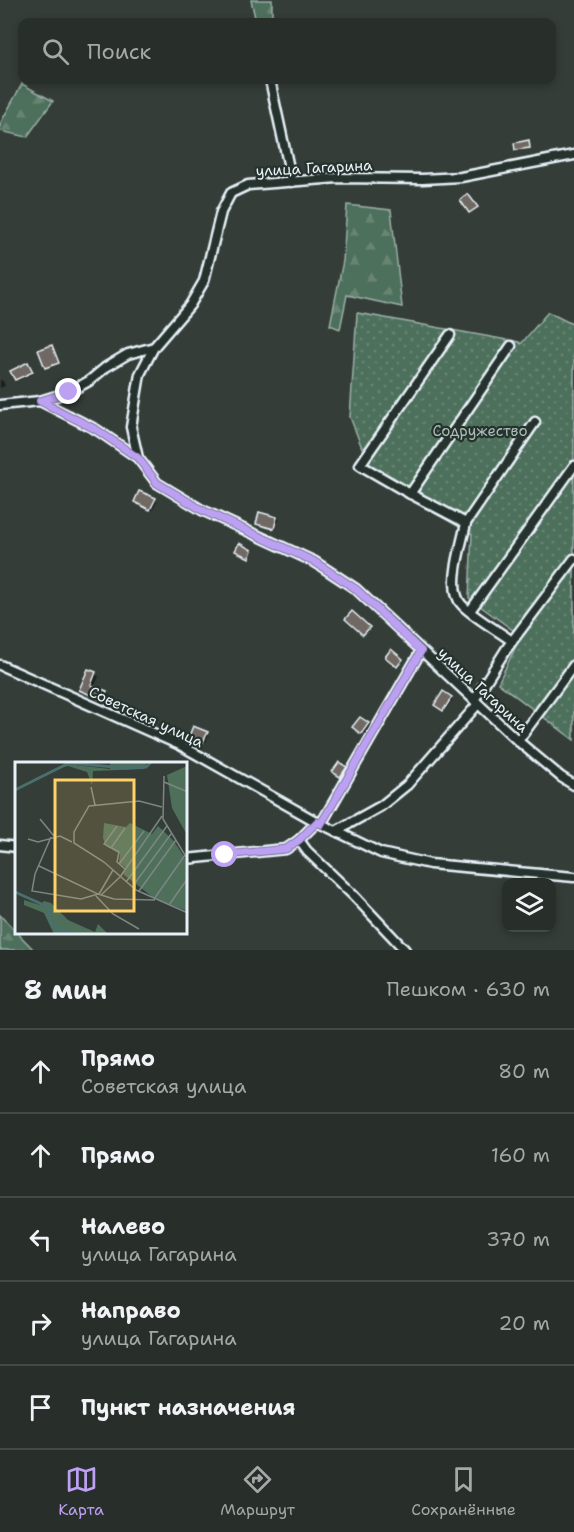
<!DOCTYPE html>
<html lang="ru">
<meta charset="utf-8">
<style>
body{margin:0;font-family:"Shantell Sans",sans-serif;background:#303632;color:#f1f3f6}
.controls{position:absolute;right:18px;bottom:18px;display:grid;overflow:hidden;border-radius:12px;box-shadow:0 3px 9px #0003}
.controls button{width:54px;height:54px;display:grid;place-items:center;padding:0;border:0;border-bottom:2px solid #444a47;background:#282e2a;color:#f1f3f6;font:30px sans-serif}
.stop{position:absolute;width:18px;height:18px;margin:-14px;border:4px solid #bca0f2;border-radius:50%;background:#fff}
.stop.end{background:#bca0f2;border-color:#fff;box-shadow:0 2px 6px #0008}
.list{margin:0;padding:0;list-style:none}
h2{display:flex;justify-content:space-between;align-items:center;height:78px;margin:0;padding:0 24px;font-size:26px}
h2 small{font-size:20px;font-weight:400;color:#a5a8a8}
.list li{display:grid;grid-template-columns:39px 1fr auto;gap:18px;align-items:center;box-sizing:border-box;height:84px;padding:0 24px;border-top:2px solid #444a47}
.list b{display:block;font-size:22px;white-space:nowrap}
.list p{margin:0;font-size:20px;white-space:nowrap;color:#a5a8a8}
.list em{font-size:20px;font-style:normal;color:#a5a8a8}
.icon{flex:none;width:33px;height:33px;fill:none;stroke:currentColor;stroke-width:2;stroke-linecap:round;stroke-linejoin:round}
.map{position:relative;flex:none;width:574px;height:950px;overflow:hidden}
.search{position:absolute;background:#282e2a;box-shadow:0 3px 9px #0003;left:18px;right:18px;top:18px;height:66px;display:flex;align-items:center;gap:15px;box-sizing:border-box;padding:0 21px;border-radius:12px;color:#a5a8a8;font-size:22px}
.sheet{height:498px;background:#282e2a}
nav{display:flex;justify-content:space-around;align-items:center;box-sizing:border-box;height:84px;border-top:2px solid #444a47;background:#282e2a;font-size:16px;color:#a5a8a8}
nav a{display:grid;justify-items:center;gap:3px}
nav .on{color:#bca0f2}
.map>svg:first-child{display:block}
.grass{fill:url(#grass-dots);stroke:#9bb0aa;stroke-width:1.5}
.forest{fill:url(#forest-firs);stroke:#9bb0aa;stroke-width:1.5}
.shadow{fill:#0007}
.building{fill:#706762;stroke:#e8f1f8;stroke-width:1.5}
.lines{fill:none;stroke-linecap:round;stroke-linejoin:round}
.minor-casing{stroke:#e8f1f8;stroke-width:13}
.minor{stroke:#26332d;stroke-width:8}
.route{stroke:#bca0f2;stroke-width:8}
.labels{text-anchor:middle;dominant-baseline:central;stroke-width:4.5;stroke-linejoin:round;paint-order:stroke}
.street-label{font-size:15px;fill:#e8f1f8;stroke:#26332d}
.park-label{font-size:15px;fill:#aabdb9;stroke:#26332d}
.inset-river{fill:none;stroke:#4a6f6d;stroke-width:3}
.inset-road{fill:none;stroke:#7d8585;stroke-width:1.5}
.view{fill:#ffd166;fill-opacity:0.15;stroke:#ffd166;stroke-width:3}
.inset-edge{fill:none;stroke:#e8f1f8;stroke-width:3}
</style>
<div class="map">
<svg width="574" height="950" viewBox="0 0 574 950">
<defs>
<pattern id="grass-dots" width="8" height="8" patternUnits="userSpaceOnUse" patternTransform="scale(1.5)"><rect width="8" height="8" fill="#4e705b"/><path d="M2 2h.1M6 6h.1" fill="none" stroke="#688573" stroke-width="1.8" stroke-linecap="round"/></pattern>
<pattern id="forest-firs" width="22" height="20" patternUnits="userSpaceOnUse" patternTransform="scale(1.5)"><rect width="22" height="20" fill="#4e705b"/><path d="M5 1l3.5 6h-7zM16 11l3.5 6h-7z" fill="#688573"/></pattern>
</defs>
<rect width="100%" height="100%" fill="#353d38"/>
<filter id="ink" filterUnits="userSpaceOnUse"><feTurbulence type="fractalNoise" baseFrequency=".0167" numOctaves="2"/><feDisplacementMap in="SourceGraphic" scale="12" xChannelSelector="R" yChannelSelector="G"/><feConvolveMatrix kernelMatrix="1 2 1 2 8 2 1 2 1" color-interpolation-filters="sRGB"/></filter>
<g filter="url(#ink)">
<!-- grass -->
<path class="grass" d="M548 312 574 325V740L498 683 521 636 469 598 472 534 374 479 350 417 357 313 519 342 521 344Z"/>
<!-- forest -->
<g class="forest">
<path d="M251 0H272V22H256Z"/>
<path d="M22 84 53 101 27 137 0 131V124Z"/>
<path d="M347 205 391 210 402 307 347 295 340 329 330 325 343 261Z"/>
<path d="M0 915 34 950H0Z"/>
</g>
<!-- shadow -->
<g class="shadow">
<path d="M52 347 60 364 49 368 47 367Z"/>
<path d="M28 364 34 373 19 380 16 379Z"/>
<path d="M0 380 3 381 5 386 0 388Z"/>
<path d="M140 493 157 501 153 510 136 502Z"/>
<path d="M260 514 279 519 276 529 260 525Z"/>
<path d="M89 671 99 676 94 688 110 695 107 701 85 691Z"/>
<path d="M444 693 453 699 445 711 436 705Z"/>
<path d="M360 719 370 725 364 734 354 727Z"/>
<path d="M194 728 209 735 206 742 191 736Z"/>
<path d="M339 764 348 770 343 777 334 771Z"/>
</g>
<!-- building -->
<g class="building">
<path d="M529 140 530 148 515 150 514 143Z"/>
<path d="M468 194 478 207 469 213 460 200Z"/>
<path d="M52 345 59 363 45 368 38 350Z"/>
<path d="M28 362 33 372 15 380 10 371Z"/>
<path d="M139 491 156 498 150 510 134 502Z"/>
<path d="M259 512 277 517 274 529 256 524Z"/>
<path d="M239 543 252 550 249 558 235 551Z"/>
<path d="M352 611 370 627 363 635 345 619Z"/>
<path d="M391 649 403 659 397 667 385 657Z"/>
<path d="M88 669 96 672 91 685 107 691 103 700 79 690Z"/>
<path d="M443 691 452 697 443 711 434 705Z"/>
<path d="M360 717 369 723 361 734 352 727Z"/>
<path d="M193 726 208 732 203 742 189 736Z"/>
<path d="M339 762 347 767 340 777 332 772Z"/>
</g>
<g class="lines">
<defs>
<g id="minor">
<path d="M270 80 292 182"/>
<path d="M574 155 461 177 423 179 338 178 248 185 231 193 221 212 204 281 190 305 154 347 140 374 131 427 138 458 157 483 202 510 315 562 356 589 518 741 561 777 574 785"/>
<path d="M450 335 360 465 405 491 466 523C462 544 446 589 462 605 475 618 497 630 512 641"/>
<path d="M40 401 69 392 89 381 106 367 128 354 154 347"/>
<path d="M0 405 40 401 97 430 138 458"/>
<path d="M410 494 511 346"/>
<path d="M466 523 535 422"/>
<path d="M470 611 574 466"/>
<path d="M0 665 180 745 317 822 299 840 286 849 186 859"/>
<path d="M474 700 507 648 574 559"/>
<path d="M518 741 574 665"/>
<path d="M317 822 381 853 430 864 574 877"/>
<path d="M321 824 421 651"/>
<path d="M336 831 381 806 407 785 478 704"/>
<path d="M299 840 307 851 354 896 405 950"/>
<path d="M0 845 16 847"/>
</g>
</defs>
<!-- minor casing -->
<use href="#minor" class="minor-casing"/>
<!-- minor -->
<use href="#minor" class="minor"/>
</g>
</g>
<g class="lines" filter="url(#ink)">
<!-- route -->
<path class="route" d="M69 392 40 401 97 430 138 458 157 483 202 510 315 562 356 589 421 651 321 824 317 822 299 840 286 849 225 855"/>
</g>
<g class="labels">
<!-- street labels -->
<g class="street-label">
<text transform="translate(314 168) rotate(-3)">улица Гагарина</text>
<text transform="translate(483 690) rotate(43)">улица Гагарина</text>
<text transform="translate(146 717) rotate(25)">Советская улица</text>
</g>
<!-- park labels -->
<g class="park-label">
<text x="480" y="431">Содружество</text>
</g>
</g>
<!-- overview -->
<g transform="translate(15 762)">
<rect width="172" height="172" fill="#353d38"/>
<path d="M172 4V73L157 46 152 13ZM89 61 111 65 115 61 137 72 143 64 158 78 172 99V149L139 136 108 112 111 106 104 101 105 92 91 84 88 76Z" fill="#4e705b"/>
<path d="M132 0 129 7 78 9 77 23 72 10 53 4 45 6 51 2 95 7V1ZM9 138 25 143 29 139 36 141 53 158 80 170 83 162 93 172H39L29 151 9 143Z" fill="#4e705b"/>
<path class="inset-river" d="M0 28 54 1 111 6 131 5 136 0M0 130 33 145 37 164 56 172"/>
<path class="inset-road" d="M149 14 148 57 173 98M149 20 173 30M76 25 80 43M147 45 124 39 74 44 59 70V81L89 100 121 128 173 151M25 57 39 74M102 64 89 82 104 90 102 100 110 107M13 77 23 80 45 74 57 80M96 86 110 66M104 102 129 69M24 104 83 132 66 137 17 129 20 112 36 75M105 115 147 54M111 120 152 64M120 127V121L156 72M124 129 161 78M83 132 99 137 140 138M84 132 98 108M86 133 105 115M81 134 98 152 124 167M139 137 170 93M154 143 173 116"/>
<path class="view" d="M40 18H119V149H40Z"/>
<rect width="172" height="172" class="inset-edge"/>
</g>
</svg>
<div class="controls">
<button><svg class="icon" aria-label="layers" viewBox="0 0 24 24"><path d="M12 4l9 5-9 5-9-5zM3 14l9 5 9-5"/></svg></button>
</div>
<div class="stop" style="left:225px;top:855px"></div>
<div class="stop end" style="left:69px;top:392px"></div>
<div class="search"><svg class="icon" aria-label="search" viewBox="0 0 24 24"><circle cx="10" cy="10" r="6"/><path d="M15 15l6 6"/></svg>Поиск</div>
</div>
<section class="sheet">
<h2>8 мин<small>Пешком · 630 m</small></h2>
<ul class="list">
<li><svg class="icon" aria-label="ahead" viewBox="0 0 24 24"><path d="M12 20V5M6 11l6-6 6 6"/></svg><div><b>Прямо</b><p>Советская улица</p></div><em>80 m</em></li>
<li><svg class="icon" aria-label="ahead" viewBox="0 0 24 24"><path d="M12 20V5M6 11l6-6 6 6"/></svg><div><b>Прямо</b></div><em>160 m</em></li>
<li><svg class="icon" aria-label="left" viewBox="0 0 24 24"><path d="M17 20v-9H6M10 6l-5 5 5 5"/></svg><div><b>Налево</b><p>улица Гагарина</p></div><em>370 m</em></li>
<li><svg class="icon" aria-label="right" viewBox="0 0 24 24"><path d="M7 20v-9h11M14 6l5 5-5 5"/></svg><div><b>Направо</b><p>улица Гагарина</p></div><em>20 m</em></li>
<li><svg class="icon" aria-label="arrive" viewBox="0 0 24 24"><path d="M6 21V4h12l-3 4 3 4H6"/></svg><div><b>Пункт назначения</b></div></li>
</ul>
</section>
<nav>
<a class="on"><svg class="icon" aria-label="map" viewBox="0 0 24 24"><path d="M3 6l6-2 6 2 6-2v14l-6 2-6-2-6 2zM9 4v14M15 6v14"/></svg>Карта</a>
<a><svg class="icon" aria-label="directions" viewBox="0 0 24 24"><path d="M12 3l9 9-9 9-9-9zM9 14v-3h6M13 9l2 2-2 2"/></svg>Маршрут</a>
<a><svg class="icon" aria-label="saved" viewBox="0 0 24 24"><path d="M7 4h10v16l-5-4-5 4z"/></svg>Сохранённые</a>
</nav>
